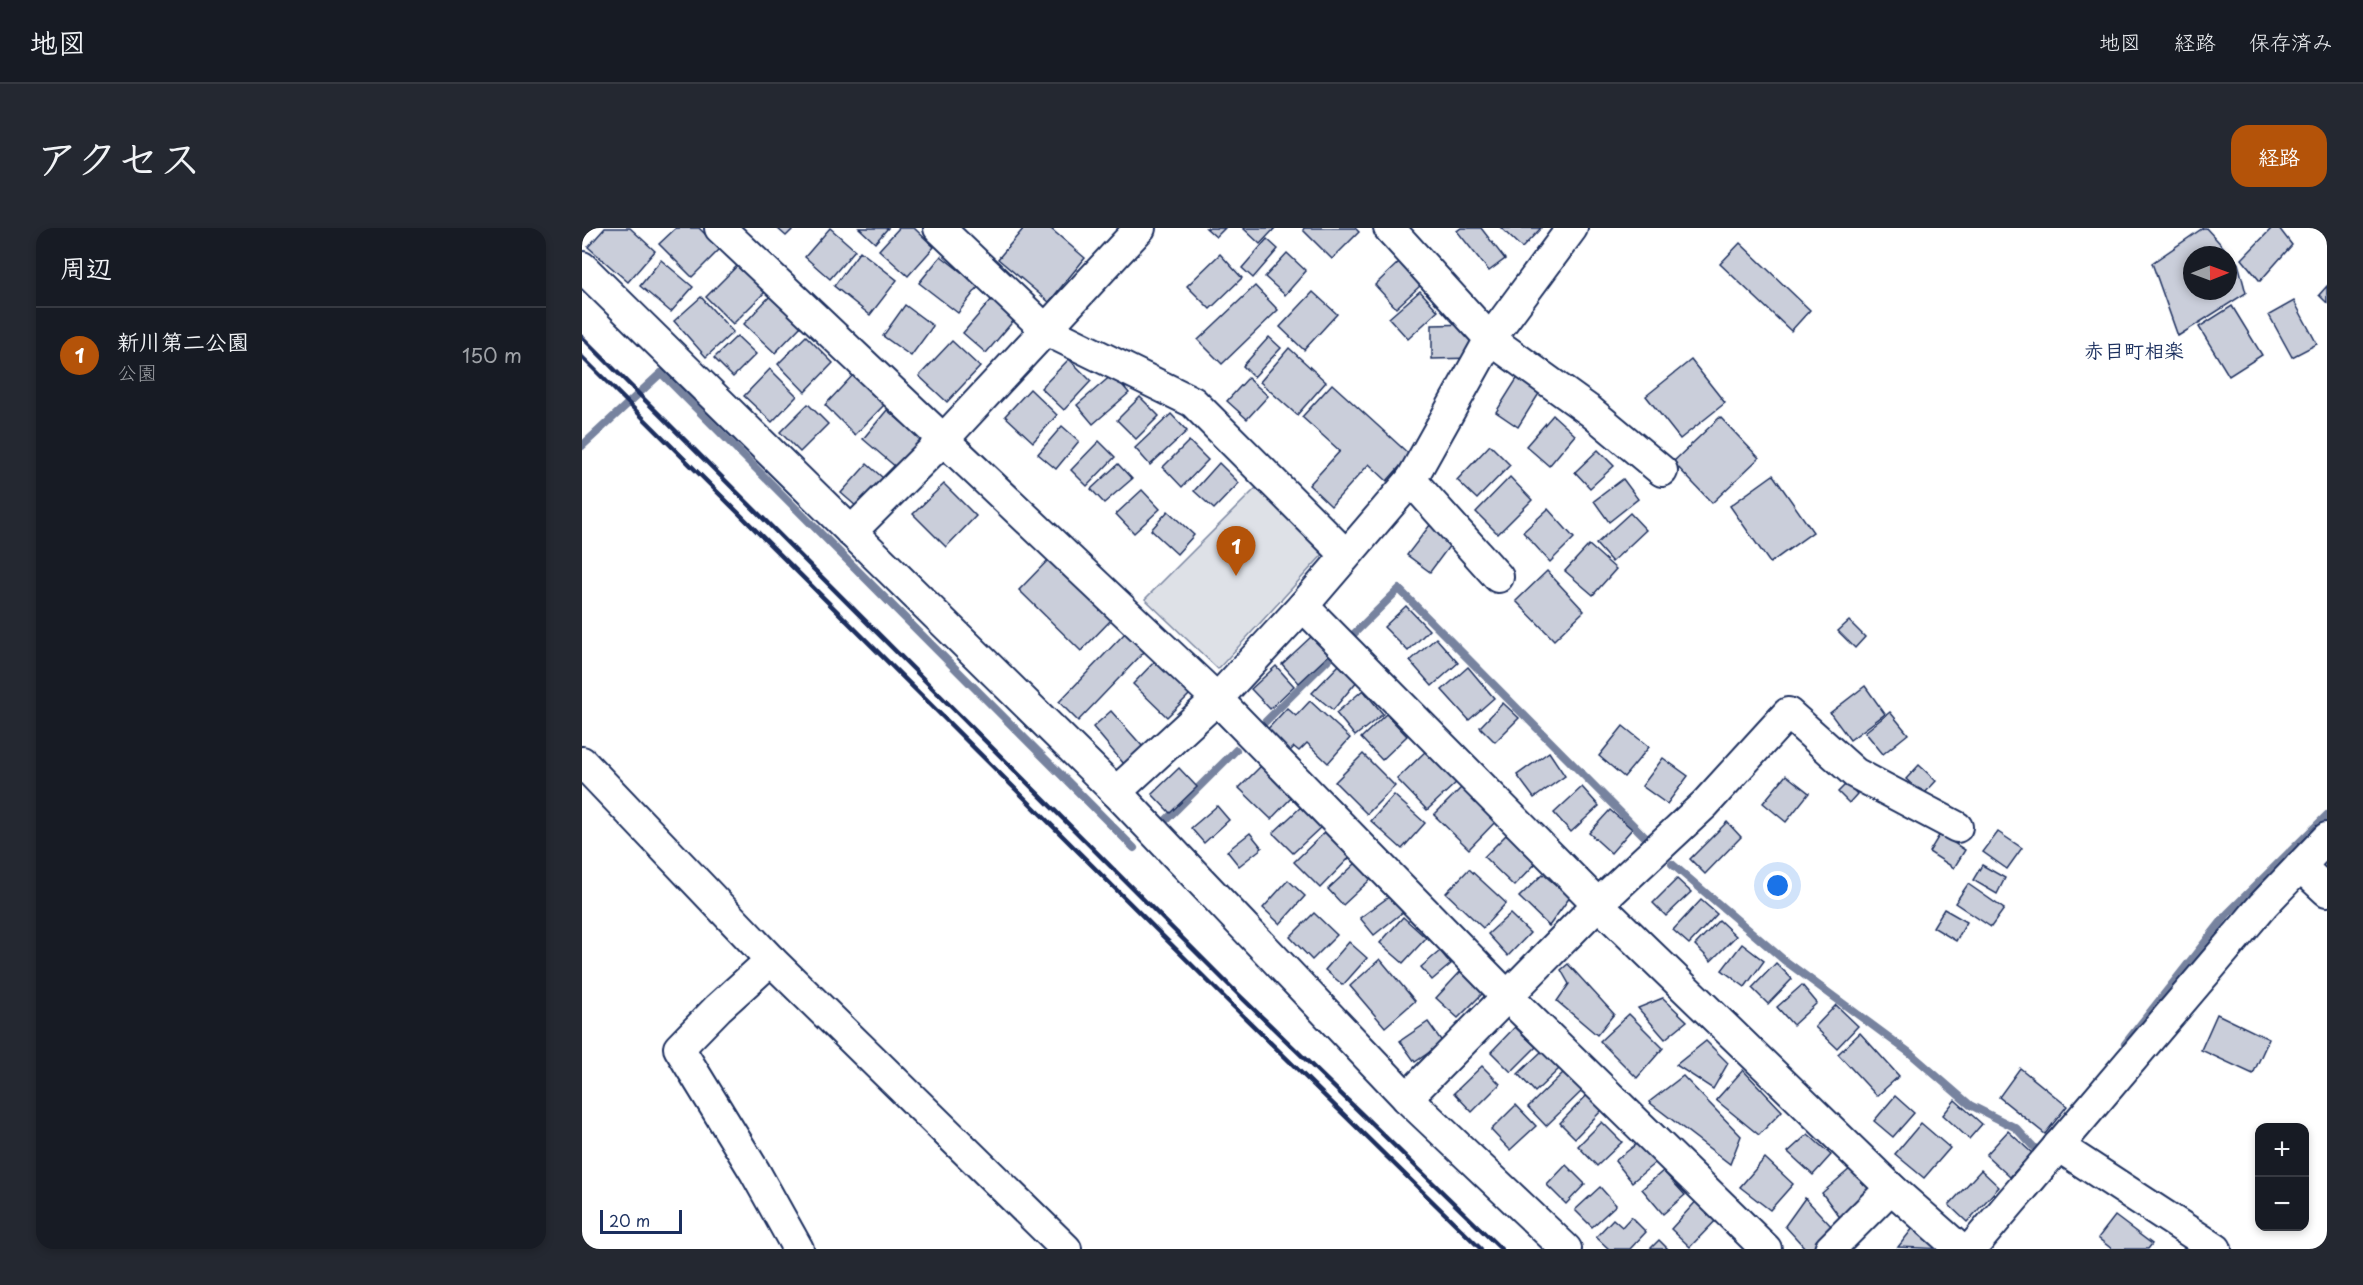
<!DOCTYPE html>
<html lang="ja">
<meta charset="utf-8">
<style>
body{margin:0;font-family:"Playpen Sans","Klee One",sans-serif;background:#242831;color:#f1f3f6}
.controls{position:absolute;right:18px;bottom:18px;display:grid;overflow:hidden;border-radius:12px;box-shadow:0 3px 9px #0003}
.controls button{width:54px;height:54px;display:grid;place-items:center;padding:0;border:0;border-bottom:2px solid #363941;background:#171b24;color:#f1f3f6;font:30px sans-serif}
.compass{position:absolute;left:1601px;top:18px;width:54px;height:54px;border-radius:50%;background:#171b24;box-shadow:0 3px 9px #0003;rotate:89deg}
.scale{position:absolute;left:18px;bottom:15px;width:82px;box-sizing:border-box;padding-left:6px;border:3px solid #1b2f5e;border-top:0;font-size:16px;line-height:21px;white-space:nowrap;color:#1b2f5e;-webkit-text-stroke:4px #fff;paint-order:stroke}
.you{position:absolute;left:1196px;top:658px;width:21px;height:21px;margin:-15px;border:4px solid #fff;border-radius:50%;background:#1a73e8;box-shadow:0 0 0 9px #1a73e833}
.badge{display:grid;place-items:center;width:39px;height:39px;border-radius:50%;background:#b45309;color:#fff;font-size:20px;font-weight:700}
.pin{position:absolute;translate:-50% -50px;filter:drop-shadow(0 2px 3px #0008)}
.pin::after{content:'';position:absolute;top:32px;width:21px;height:18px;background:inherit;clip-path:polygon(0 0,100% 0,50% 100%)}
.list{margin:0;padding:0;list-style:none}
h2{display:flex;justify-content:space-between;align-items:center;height:78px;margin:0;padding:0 24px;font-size:26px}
h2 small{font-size:20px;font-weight:400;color:#9ea1a6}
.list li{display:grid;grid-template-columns:39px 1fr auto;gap:18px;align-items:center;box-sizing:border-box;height:96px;padding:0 24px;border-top:2px solid #363941}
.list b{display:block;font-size:22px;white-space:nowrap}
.list p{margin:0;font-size:20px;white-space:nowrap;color:#9ea1a6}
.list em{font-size:20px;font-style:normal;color:#9ea1a6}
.map{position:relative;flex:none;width:1745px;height:1021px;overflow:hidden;border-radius:18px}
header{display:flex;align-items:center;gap:36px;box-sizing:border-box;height:84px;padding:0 30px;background:#171b24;border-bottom:2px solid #363941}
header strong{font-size:28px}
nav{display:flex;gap:33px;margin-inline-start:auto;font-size:21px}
.intro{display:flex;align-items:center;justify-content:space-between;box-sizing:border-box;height:144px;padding:0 36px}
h1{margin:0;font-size:42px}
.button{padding:15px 27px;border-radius:18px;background:#b45309;color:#fff;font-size:21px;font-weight:700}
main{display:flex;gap:36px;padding:0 36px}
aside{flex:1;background:#171b24;border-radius:18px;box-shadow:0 3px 9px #0003}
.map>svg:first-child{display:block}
.green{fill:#dee1e7;stroke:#7c88a2;stroke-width:1.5}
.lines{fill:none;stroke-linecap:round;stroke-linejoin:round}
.stream{stroke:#77839f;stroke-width:8}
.building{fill:#caceda;stroke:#1b2f5e;stroke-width:1.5;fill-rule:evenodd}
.minor-casing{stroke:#1b2f5e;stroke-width:34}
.minor{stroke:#fff;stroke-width:30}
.rail{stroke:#1b2f5e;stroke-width:4.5}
.labels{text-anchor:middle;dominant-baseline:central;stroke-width:4.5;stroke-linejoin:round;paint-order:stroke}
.quarter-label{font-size:20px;font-weight:bold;fill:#1b2f5e;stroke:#fff}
</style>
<header>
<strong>地図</strong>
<nav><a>地図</a><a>経路</a><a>保存済み</a></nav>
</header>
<div class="intro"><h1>アクセス</h1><a class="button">経路</a></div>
<main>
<aside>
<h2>周辺<small></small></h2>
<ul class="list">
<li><span class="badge">1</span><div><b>新川第二公園</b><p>公園</p></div><em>150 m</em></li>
</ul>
</aside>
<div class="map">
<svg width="1745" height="1021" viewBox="0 0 1745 1021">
<rect width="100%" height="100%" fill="#fff"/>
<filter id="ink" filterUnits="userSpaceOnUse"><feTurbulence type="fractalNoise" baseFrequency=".0167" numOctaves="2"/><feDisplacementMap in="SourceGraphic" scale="12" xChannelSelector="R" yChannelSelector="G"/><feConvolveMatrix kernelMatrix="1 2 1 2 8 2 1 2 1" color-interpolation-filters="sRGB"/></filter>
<g filter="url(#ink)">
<!-- green -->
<path class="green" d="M674 260 743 324 636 441 563 371Z"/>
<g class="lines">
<!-- stream -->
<g class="stream">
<path d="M0 218 79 145 552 620"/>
<path d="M679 498 817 361 1065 611"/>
<path d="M580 596 654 522"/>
<path d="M1090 636 1202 732 1328 825 1388 877 1434 900 1457 925 1460 921"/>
<path d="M1543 816 1646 685 1745 587"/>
</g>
</g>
<!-- building -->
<g class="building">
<path d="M23 0H48L73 23 46 54 6 19Z"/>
<path d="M94 0H117L138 21 110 49 77 16Z"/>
<path d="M195 0H212L204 8Z"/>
<path d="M248 0 273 22 248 51 223 29Z"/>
<path d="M277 0H306L293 15Z"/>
<path d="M317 0H332L352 19 326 48 297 22Z"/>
<path d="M442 0H468L503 30 467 74 416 31Z"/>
<path d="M624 0H643L634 9Z"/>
<path d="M661 0H693L678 16Z"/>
<path d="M722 0H773L777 4 750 31 721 2Z"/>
<path d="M879 0H899L923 31 907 43 875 3Z"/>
<path d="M919 0H959L940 20Z"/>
<path d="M1621 0H1624L1656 35 1664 65 1596 108 1570 35ZM1610 27H1646V63H1610Z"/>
<path d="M1690 0H1697L1710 17 1678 53 1660 31Z"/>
<path d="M685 11 696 21 671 50 660 40Z"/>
<path d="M1158 15 1228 82 1209 103 1138 36Z"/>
<path d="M278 23 315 52 288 87 252 58Z"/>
<path d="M705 25 724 43 703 67 683 49Z"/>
<path d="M638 26 660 50 628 81 605 58Z"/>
<path d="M359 28 397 58 376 85 337 55Z"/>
<path d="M79 32 111 59 89 84 58 58Z"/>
<path d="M159 34 186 61 151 96 124 69Z"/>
<path d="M817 34 838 58 814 80 793 57Z"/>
<path d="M673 58 696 82 640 136 616 112Z"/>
<path d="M1745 58V75L1737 67Z"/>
<path d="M838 63 856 83 826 111 807 90Z"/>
<path d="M731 64 755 86 722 122 698 99Z"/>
<path d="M189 67 220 97 193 125 162 96Z"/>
<path d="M119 69 151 104 124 129 92 93Z"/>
<path d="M410 71 433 91 404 125 381 105Z"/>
<path d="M1712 73 1735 116 1710 129 1687 87Z"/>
<path d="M323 77 351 98 329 128 301 108Z"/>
<path d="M1650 78 1680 127 1647 148 1617 99Z"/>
<path d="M891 96V130L850 131V97Z"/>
<path d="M155 108 174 126 151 149 132 130Z"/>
<path d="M224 108 251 135 223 164 196 136Z"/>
<path d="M687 109 699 120 672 149 661 138Z"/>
<path d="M370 113 398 139 365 174 337 148Z"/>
<path d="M707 120 744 154 715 187 678 154Z"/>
<path d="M487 131 509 153 482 182 459 160Z"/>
<path d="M1109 132 1143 175 1098 211 1064 168Z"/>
<path d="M188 141 215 168 190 194 162 168Z"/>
<path d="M531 146 547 165 511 196 495 177Z"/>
<path d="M271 147 302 177 273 207 243 177Z"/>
<path d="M936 149 958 164 936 199 914 184Z"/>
<path d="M666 150 686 168 665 191 645 173Z"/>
<path d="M750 156 828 227 805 253 787 236 749 278 727 257 758 223 720 189Z"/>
<path d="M448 161 475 187 451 214 423 188Z"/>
<path d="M558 169 577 188 554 211 535 192Z"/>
<path d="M226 176 246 196 218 224 198 204Z"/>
<path d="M305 182 339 211 315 240 281 211Z"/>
<path d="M589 186 605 203 568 237 553 220Z"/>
<path d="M971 187 993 207 967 238 944 218Z"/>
<path d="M1138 189 1177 230 1130 275 1091 234Z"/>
<path d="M480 198 497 213 474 241 456 226Z"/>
<path d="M517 213 533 229 505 258 489 242Z"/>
<path d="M607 213 626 232 600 259 581 239Z"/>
<path d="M908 217 928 237 895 271 875 252Z"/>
<path d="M1016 222 1032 238 1008 260 993 244Z"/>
<path d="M637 235 657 255 632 281 612 263Z"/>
<path d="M285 236 308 256 282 285 259 265Z"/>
<path d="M536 236 550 251 522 275 509 261Z"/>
<path d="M1191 247 1231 304 1188 335 1148 278Z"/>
<path d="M928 249 950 272 916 306 894 284Z"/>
<path d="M1041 251 1056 271 1027 294 1012 273Z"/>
<path d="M362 256 394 288 364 319 331 286Z"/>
<path d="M560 262 578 281 552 305 534 286Z"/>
<path d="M966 281 992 310 968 334 941 304Z"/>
<path d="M586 283 612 307 595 326 569 302Z"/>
<path d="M1048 285 1064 302 1030 334 1014 316Z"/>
<path d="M848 297 871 313 848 344 825 327Z"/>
<path d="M1007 317 1034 341 1011 367 983 343Z"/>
<path d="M467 331 530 391 499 423 437 362Z"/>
<path d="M965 343 1002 383 972 412 934 373Z"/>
<path d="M824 378 847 402 826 423 802 399Z"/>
<path d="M1267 393 1283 409 1273 420 1256 403Z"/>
<path d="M544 404 563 423 496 493 477 474Z"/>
<path d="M730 408 747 427 717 455 700 436Z"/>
<path d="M854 410 876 435 850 458 828 433Z"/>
<path d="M575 431 610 464 585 489 551 456Z"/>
<path d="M758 436 776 452 751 482 730 465Z"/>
<path d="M694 438 712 458 688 481 669 461Z"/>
<path d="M886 439 912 470 887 492 860 462Z"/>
<path d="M1283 458 1303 486 1268 512 1248 485Z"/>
<path d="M781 462 801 486 773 508 754 485Z"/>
<path d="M728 473 768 510 746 535 725 515 717 523 712 519 705 526 682 505 705 480 714 488Z"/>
<path d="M921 475 937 490 913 514 898 499Z"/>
<path d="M529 483 561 519 542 536 511 499Z"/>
<path d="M1308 484 1326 506 1301 526 1283 504Z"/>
<path d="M804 486 825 508 800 532 779 510Z"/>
<path d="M1041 498 1067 519 1042 549 1017 528Z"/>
<path d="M845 522 875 554 845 582 815 551Z"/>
<path d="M967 524 983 548 952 570 935 547Z"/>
<path d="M781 526 813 558 785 586 753 554Z"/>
<path d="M1081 530 1106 548 1085 576 1060 558Z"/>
<path d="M683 534 714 565 689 591 657 560Z"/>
<path d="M1337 537 1354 553 1341 567 1324 551Z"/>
<path d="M597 540 615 559 588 585 570 566Z"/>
<path d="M1204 547 1227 565 1204 594 1181 575Z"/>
<path d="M1265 555 1275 566 1267 575 1256 564Z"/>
<path d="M882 557 916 591 887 621 852 587Z"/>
<path d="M1000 559 1017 578 989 604 972 585Z"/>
<path d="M812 567 843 595 820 621 789 593Z"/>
<path d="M635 578 647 592 622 615 609 600Z"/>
<path d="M720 578 739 599 711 625 691 605Z"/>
<path d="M1028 582 1050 601 1029 625 1007 605Z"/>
<path d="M1145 594 1159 609 1123 646 1108 631Z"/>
<path d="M931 600 961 628 932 658 902 629Z"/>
<path d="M743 604 768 629 738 660 712 634Z"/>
<path d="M1416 604 1440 620 1425 641 1401 624Z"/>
<path d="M668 605 680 620 657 638 645 623Z"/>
<path d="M1358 606 1383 622 1372 640 1347 624Z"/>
<path d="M774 635 789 651 761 677 746 661Z"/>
<path d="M1400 637 1423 650 1415 666 1391 652Z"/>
<path d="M887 641 924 675 901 700 864 665Z"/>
<path d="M961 646 988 669 967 698 937 669Z"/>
<path d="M1095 651 1109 664 1084 688 1071 675Z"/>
<path d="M706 652 723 668 698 696 681 680Z"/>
<path d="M1386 656 1422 681 1409 699 1373 675Z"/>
<path d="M808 668 821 684 792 707 778 690Z"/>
<path d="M1119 672 1135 686 1107 716 1091 702Z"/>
<path d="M1362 681 1385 694 1374 713 1351 699Z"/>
<path d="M732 685 755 707 730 732 708 709Z"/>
<path d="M928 686 948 705 926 728 906 706Z"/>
<path d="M821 689 844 710 821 735 798 715Z"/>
<path d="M1137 692 1154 708 1129 733 1113 717Z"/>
<path d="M767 714 785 730 761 757 743 742Z"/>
<path d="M1160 716 1182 733 1163 759 1140 742Z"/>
<path d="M858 723 869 736 850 752 839 739Z"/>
<path d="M798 731 833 773 803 799 768 758Z"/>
<path d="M1194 735 1210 751 1186 776 1170 760Z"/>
<path d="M986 736 1032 786 1015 807 975 773 987 756 979 742Z"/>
<path d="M879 743 902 764 876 790 854 770Z"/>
<path d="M1220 757 1235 775 1211 797 1195 779Z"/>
<path d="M1081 770 1105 793 1083 811 1056 780Z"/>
<path d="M1254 777 1276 798 1255 820 1233 799Z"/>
<path d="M1047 786 1081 820 1055 850 1018 813Z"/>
<path d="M1635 786 1687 811 1671 846 1619 822Z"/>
<path d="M846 794 861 815 833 834 818 813Z"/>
<path d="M933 799 954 819 929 844 909 824Z"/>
<path d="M1278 805 1317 848 1295 868 1256 826Z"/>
<path d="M1124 813 1146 835 1131 861 1094 837Z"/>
<path d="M960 823 977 841 953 864 936 846Z"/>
<path d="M900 838 918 856 890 884 872 865Z"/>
<path d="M1438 840 1485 878 1463 906 1417 869Z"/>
<path d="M1161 842 1200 883 1177 907 1134 872Z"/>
<path d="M983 843 1001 862 964 898 946 879Z"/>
<path d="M1101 848 1159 908 1148 936 1067 874Z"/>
<path d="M1007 865 1022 880 993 910 978 895Z"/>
<path d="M1313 868 1332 885 1311 909 1292 893Z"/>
<path d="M1373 872 1400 896 1387 911 1361 887Z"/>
<path d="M934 877 954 898 928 922 909 902Z"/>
<path d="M1020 894 1040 914 1015 938 996 918Z"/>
<path d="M1339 895 1368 920 1342 950 1313 926Z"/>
<path d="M1426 903 1450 925 1428 949 1404 927Z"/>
<path d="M1226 906 1249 927 1231 947 1206 924Z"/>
<path d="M1057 914 1073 935 1050 954 1033 933Z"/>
<path d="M1183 930 1211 956 1188 982 1158 959Z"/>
<path d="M984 937 1003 956 984 976 965 957Z"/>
<path d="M1269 940 1290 963 1262 995 1240 965Z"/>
<path d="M1399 942 1417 959 1385 994 1367 977Z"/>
<path d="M1081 943 1103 967 1081 986 1060 961Z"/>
<path d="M1018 959 1034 977 1010 999 993 982Z"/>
<path d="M1118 969 1138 988 1108 1019 1089 1001Z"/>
<path d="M1223 970 1251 1000 1233 1021H1224L1203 998Z"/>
<path d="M1533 988 1570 1016 1566 1021H1530L1516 1010Z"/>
<path d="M1049 989 1064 1004 1048 1021H1027L1014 1009 1031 991 1040 999Z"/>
<path d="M1335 995 1360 1021 1316 1019Z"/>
<path d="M1077 1012 1086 1021H1068Z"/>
</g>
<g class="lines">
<defs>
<g id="minor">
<path d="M138 0 635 471 924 767 1184 1021"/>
<path d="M357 0 464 102 611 174 763 326"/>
<path d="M807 0 908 111 1008 183 1080 243"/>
<path d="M0 39 534 564 825 870 984 1021"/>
<path d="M829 252 916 349"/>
<path d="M269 304 361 212 558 0"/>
<path d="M721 378 1016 676 1309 960 1378 1021"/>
<path d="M0 534 189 732 484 1021"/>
<path d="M534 564 635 471 721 378 829 252 908 111 990 0"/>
<path d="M1718 638 1745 663"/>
<path d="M189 732 136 780 97 820 173 944 216 1021"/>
<path d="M825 870 1016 676 1123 576 1206 485 1273 545 1375 599"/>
<path d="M1476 918 1634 1021"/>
<path d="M1248 1021 1309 960"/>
<path d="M1389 1021 1681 677 1745 610"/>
</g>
</defs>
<!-- minor casing -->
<use href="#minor" class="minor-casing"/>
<!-- minor -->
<use href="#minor" class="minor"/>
<!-- rail -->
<g class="rail">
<path d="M0 109 656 766 919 1021"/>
<path d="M0 129 647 774 899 1021"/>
</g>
</g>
</g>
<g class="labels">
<!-- quarter labels -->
<g class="quarter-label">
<text x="1552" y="122">赤目町相楽</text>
</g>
</g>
</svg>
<div class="controls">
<button>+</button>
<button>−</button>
</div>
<svg class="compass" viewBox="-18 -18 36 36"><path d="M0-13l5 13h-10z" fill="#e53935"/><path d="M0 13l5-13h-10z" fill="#9ea1a6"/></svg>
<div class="scale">20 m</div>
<div class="you"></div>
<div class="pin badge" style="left:654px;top:348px">1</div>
</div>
</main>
